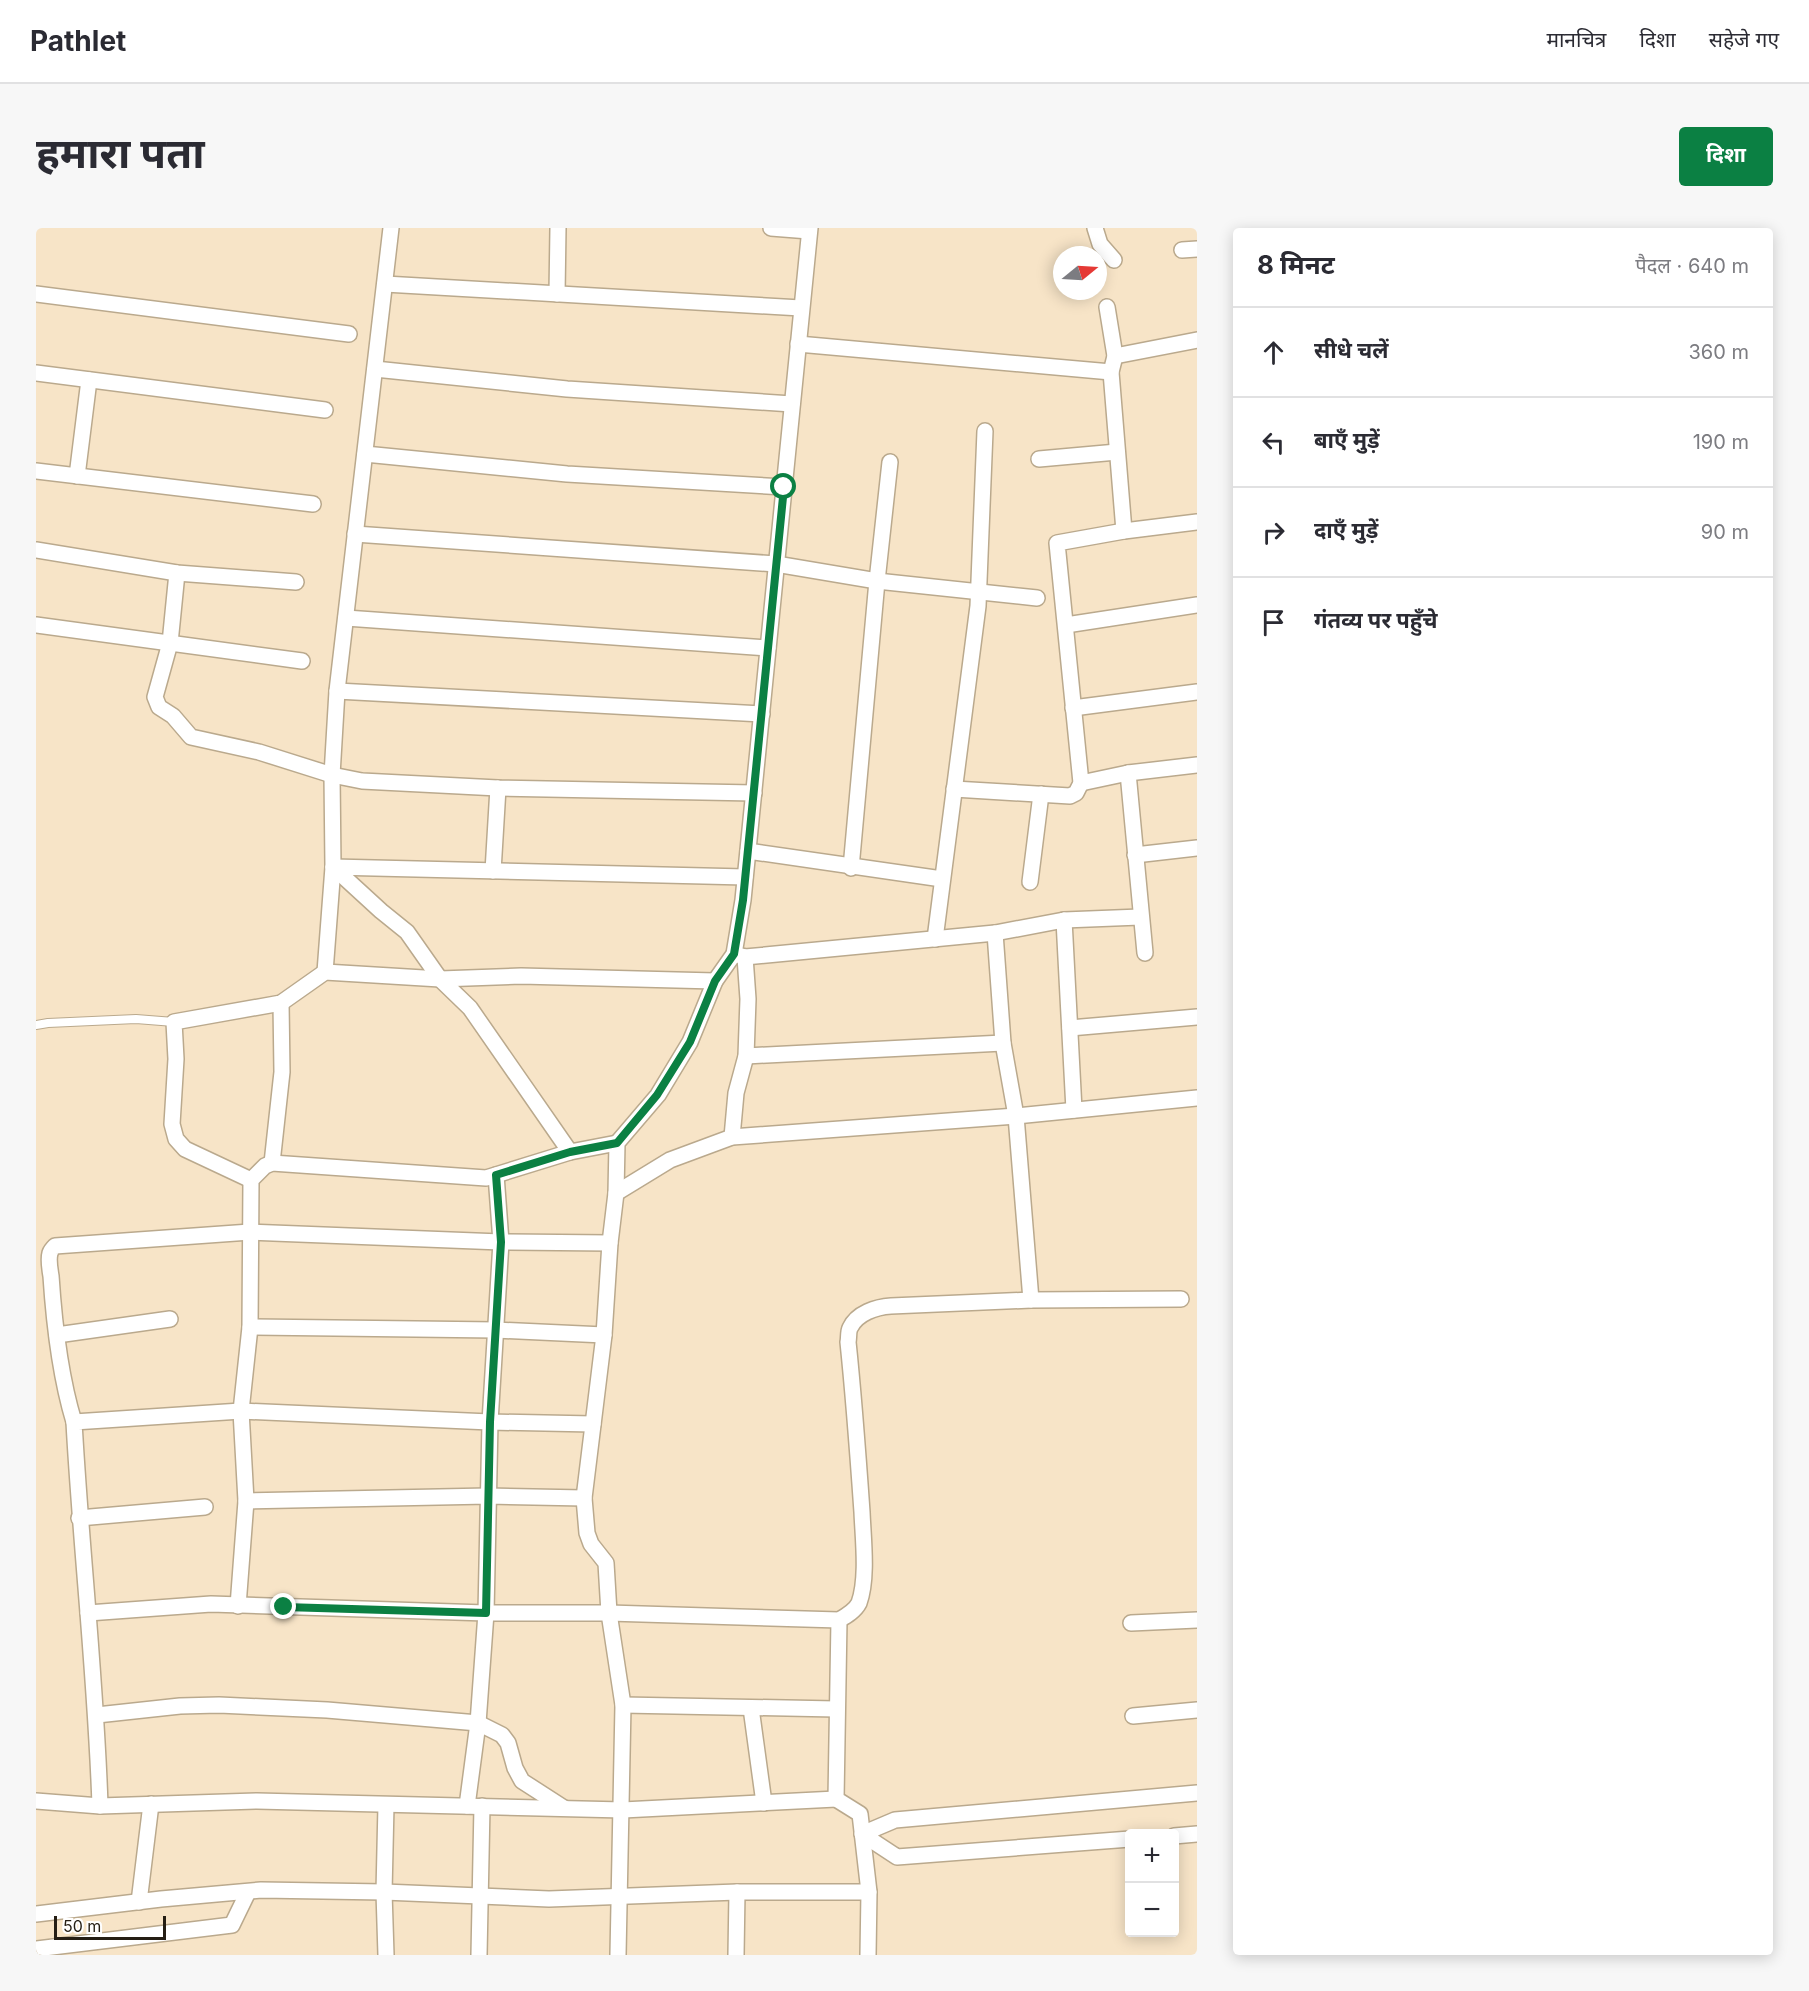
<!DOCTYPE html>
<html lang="hi">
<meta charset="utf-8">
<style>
body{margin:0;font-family:Inter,"Noto Sans Devanagari",sans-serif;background:#f7f7f7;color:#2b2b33}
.controls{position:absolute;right:18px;bottom:18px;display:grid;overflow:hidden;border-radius:6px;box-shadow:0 3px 15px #0003}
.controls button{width:54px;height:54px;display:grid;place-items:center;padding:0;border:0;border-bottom:2px solid #e1e1e2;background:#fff;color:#2b2b33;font:30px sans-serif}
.compass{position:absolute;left:1017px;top:18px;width:54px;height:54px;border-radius:50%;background:#fff;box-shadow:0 3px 15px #0003;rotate:72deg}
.scale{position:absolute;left:18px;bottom:15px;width:112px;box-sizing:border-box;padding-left:6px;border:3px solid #251e14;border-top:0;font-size:16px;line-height:21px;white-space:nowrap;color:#251e14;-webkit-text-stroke:4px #fff;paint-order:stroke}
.stop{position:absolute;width:18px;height:18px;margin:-14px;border:4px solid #0b8043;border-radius:50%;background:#fff}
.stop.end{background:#0b8043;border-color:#fff;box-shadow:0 2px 6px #0008}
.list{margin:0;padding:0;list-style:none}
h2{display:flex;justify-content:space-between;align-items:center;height:78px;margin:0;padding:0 24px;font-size:26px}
h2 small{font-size:20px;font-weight:400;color:#7c7c81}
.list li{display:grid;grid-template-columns:39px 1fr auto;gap:18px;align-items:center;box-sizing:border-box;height:90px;padding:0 24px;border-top:2px solid #e1e1e2}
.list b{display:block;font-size:22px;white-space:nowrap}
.list em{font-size:20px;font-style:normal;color:#7c7c81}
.icon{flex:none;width:33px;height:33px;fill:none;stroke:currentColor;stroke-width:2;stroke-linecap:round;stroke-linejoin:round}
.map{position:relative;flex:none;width:1161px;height:1727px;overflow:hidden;border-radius:6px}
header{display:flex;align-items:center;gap:36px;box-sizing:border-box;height:84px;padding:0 30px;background:#fff;border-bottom:2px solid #e1e1e2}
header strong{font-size:28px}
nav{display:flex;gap:33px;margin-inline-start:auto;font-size:21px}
.intro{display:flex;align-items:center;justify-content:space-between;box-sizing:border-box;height:144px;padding:0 36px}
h1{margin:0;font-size:42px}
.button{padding:15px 27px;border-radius:6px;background:#0b8043;color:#fff;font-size:21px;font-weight:700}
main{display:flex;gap:36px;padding:0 36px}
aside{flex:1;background:#fff;border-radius:6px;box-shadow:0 3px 15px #0003}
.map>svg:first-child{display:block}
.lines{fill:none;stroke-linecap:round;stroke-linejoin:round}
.lane-casing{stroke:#baa98d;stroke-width:10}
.street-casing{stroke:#baa98d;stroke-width:18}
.lane{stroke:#fff;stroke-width:8}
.street{stroke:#fff;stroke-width:15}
.route{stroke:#0b8043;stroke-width:8}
</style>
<header>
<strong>Pathlet</strong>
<nav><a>मानचित्र</a><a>दिशा</a><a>सहेजे गए</a></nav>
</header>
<div class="intro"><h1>हमारा पता</h1><a class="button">दिशा</a></div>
<main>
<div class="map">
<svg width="1161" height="1727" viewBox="0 0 1161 1727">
<rect width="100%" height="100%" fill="#f7e4c7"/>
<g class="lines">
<defs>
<path id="lane" d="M0 797 12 795 100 791 138 794"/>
<g id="street">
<path d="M735 0 773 3"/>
<path d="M1059 0 1064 16 1078 32"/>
<path d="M1146 22 1161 21"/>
<path d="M349 56 765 80"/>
<path d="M0 66 313 106"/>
<path d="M521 66 522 0"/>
<path d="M1071 79 1079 128 1075 144 1088 303"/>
<path d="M762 116 1075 144"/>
<path d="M1079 128 1161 112"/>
<path d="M339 141 531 161 756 176"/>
<path d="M0 145 289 182"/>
<path d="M329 226 531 246 748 259"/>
<path d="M1003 231 1081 224"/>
<path d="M0 243 277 276"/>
<path d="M41 248 53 152"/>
<path d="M319 306 740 336 841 353 1001 370"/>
<path d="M0 322 141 345 260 354"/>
<path d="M141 345 134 415 119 469 123 479 137 488 155 509 223 524 296 547 326 553 462 560 718 565"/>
<path d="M310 390 732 420"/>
<path d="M0 397 266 433"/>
<path d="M1030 397 1161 377"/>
<path d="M301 463 726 486"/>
<path d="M1037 480 1161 464"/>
<path d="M1092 545 1109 725"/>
<path d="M1045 555 1092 545 1161 537"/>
<path d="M918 561 1034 568 1040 565 1045 555 1021 315 1088 303 1161 294"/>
<path d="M712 623 906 651"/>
<path d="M1099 627 1161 620"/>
<path d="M297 639 345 683 371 704 404 751 434 780 534 924 581 915"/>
<path d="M297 639 709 649"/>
<path d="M815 640 841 353 854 234"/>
<path d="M457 643 462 560"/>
<path d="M994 654 1005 566"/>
<path d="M1028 692 1038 882"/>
<path d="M959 705 967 815 980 888 995 1072"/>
<path d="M899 711 942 378 949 203"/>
<path d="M698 726 709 729 959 705 1028 692 1104 689"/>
<path d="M289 744 297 639 296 547 301 463 355 0"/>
<path d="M1034 800 1161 789"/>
<path d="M710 828 967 815"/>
<path d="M696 909 700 865 710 828 712 771 709 729"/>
<path d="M236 935 246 844 245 775"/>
<path d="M215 952 149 921 140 911 136 896 140 831 138 794 245 775 289 744 404 751 485 748 679 753"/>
<path d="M580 965 634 932 696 909 980 888 1161 870"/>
<path d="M214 1099 460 1102 568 1107"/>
<path d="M21 1107 134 1091"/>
<path d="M38 1194C25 1151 18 1094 15 1048 14 1042 12 1032 14 1025 15 1022 16 1021 19 1018L214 1004 465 1014 574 1015"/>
<path d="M210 1273 452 1268 548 1270"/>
<path d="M43 1290 169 1279"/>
<path d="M202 1378 210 1273 205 1183 214 1099 215 952 229 938 236 935 450 950 534 924"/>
<path d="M52 1385 175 1376 450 1385H573L803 1392C810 1388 819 1383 823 1375 832 1350 827 1310 826 1284 822 1227 818 1171 812 1114 813 1110 812 1104 814 1100 821 1085 840 1079 855 1078L995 1072 1145 1071"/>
<path d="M803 1392 800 1571 824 1586 833 1664 832 1727"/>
<path d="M1095 1395 1161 1392"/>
<path d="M587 1477 800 1481"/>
<path d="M715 1480 728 1575"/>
<path d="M61 1487 144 1478 183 1477 291 1482 442 1495 466 1507 472 1515 479 1540 486 1553 528 1580"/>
<path d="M1097 1488 1161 1482"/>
<path d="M0 1573 64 1578 221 1573 587 1582 800 1571"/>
<path d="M64 1578C60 1450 45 1322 38 1194L205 1183 454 1194 557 1196"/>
<path d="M431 1578 442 1495 450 1385 454 1194 465 1014 460 947"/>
<path d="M1138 1608 1161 1606"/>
<path d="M1094 1611 861 1629 826 1606 859 1592 1161 1565"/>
<path d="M103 1674 115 1576"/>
<path d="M0 1686 125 1671 225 1662 348 1664 513 1671 701 1664H833"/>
<path d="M0 1721 196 1697 212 1664"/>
<path d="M350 1727 348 1664 350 1577"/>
<path d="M443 1727 446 1578"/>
<path d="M582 1727 587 1477 573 1385 570 1335 555 1316 551 1305 548 1270 568 1107 574 1015 580 965 581 915 622 867 654 814 679 753 698 726 707 672 774 0"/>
<path d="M700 1727 701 1664"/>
</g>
</defs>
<!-- lane casing -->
<use href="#lane" class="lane-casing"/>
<!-- street casing -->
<use href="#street" class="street-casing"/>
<!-- lane -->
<use href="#lane" class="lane"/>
<!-- street -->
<use href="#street" class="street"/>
</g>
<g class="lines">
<!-- route -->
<path class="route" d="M248 1379 450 1385 454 1194 465 1014 460 947 534 924 581 915 621 867 654 814 679 753 698 726 707 672 748 259"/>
</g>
</svg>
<div class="controls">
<button>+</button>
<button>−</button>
</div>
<svg class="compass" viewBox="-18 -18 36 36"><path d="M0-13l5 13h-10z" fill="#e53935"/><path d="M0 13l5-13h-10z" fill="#7c7c81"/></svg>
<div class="scale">50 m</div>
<div class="stop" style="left:748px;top:259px"></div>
<div class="stop end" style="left:248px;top:1379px"></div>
</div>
<aside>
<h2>8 मिनट<small>पैदल · 640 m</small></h2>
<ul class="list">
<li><svg class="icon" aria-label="ahead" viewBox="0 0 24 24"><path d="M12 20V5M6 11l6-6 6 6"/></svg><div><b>सीधे चलें</b></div><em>360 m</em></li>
<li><svg class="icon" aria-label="left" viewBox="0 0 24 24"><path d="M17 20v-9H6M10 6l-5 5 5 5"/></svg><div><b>बाएँ मुड़ें</b></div><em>190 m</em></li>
<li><svg class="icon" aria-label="right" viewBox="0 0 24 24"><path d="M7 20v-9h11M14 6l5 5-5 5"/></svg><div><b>दाएँ मुड़ें</b></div><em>90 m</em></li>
<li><svg class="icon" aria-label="arrive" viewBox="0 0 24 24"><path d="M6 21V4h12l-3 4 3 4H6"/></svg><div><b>गंतव्य पर पहुँचे</b></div></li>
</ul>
</aside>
</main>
